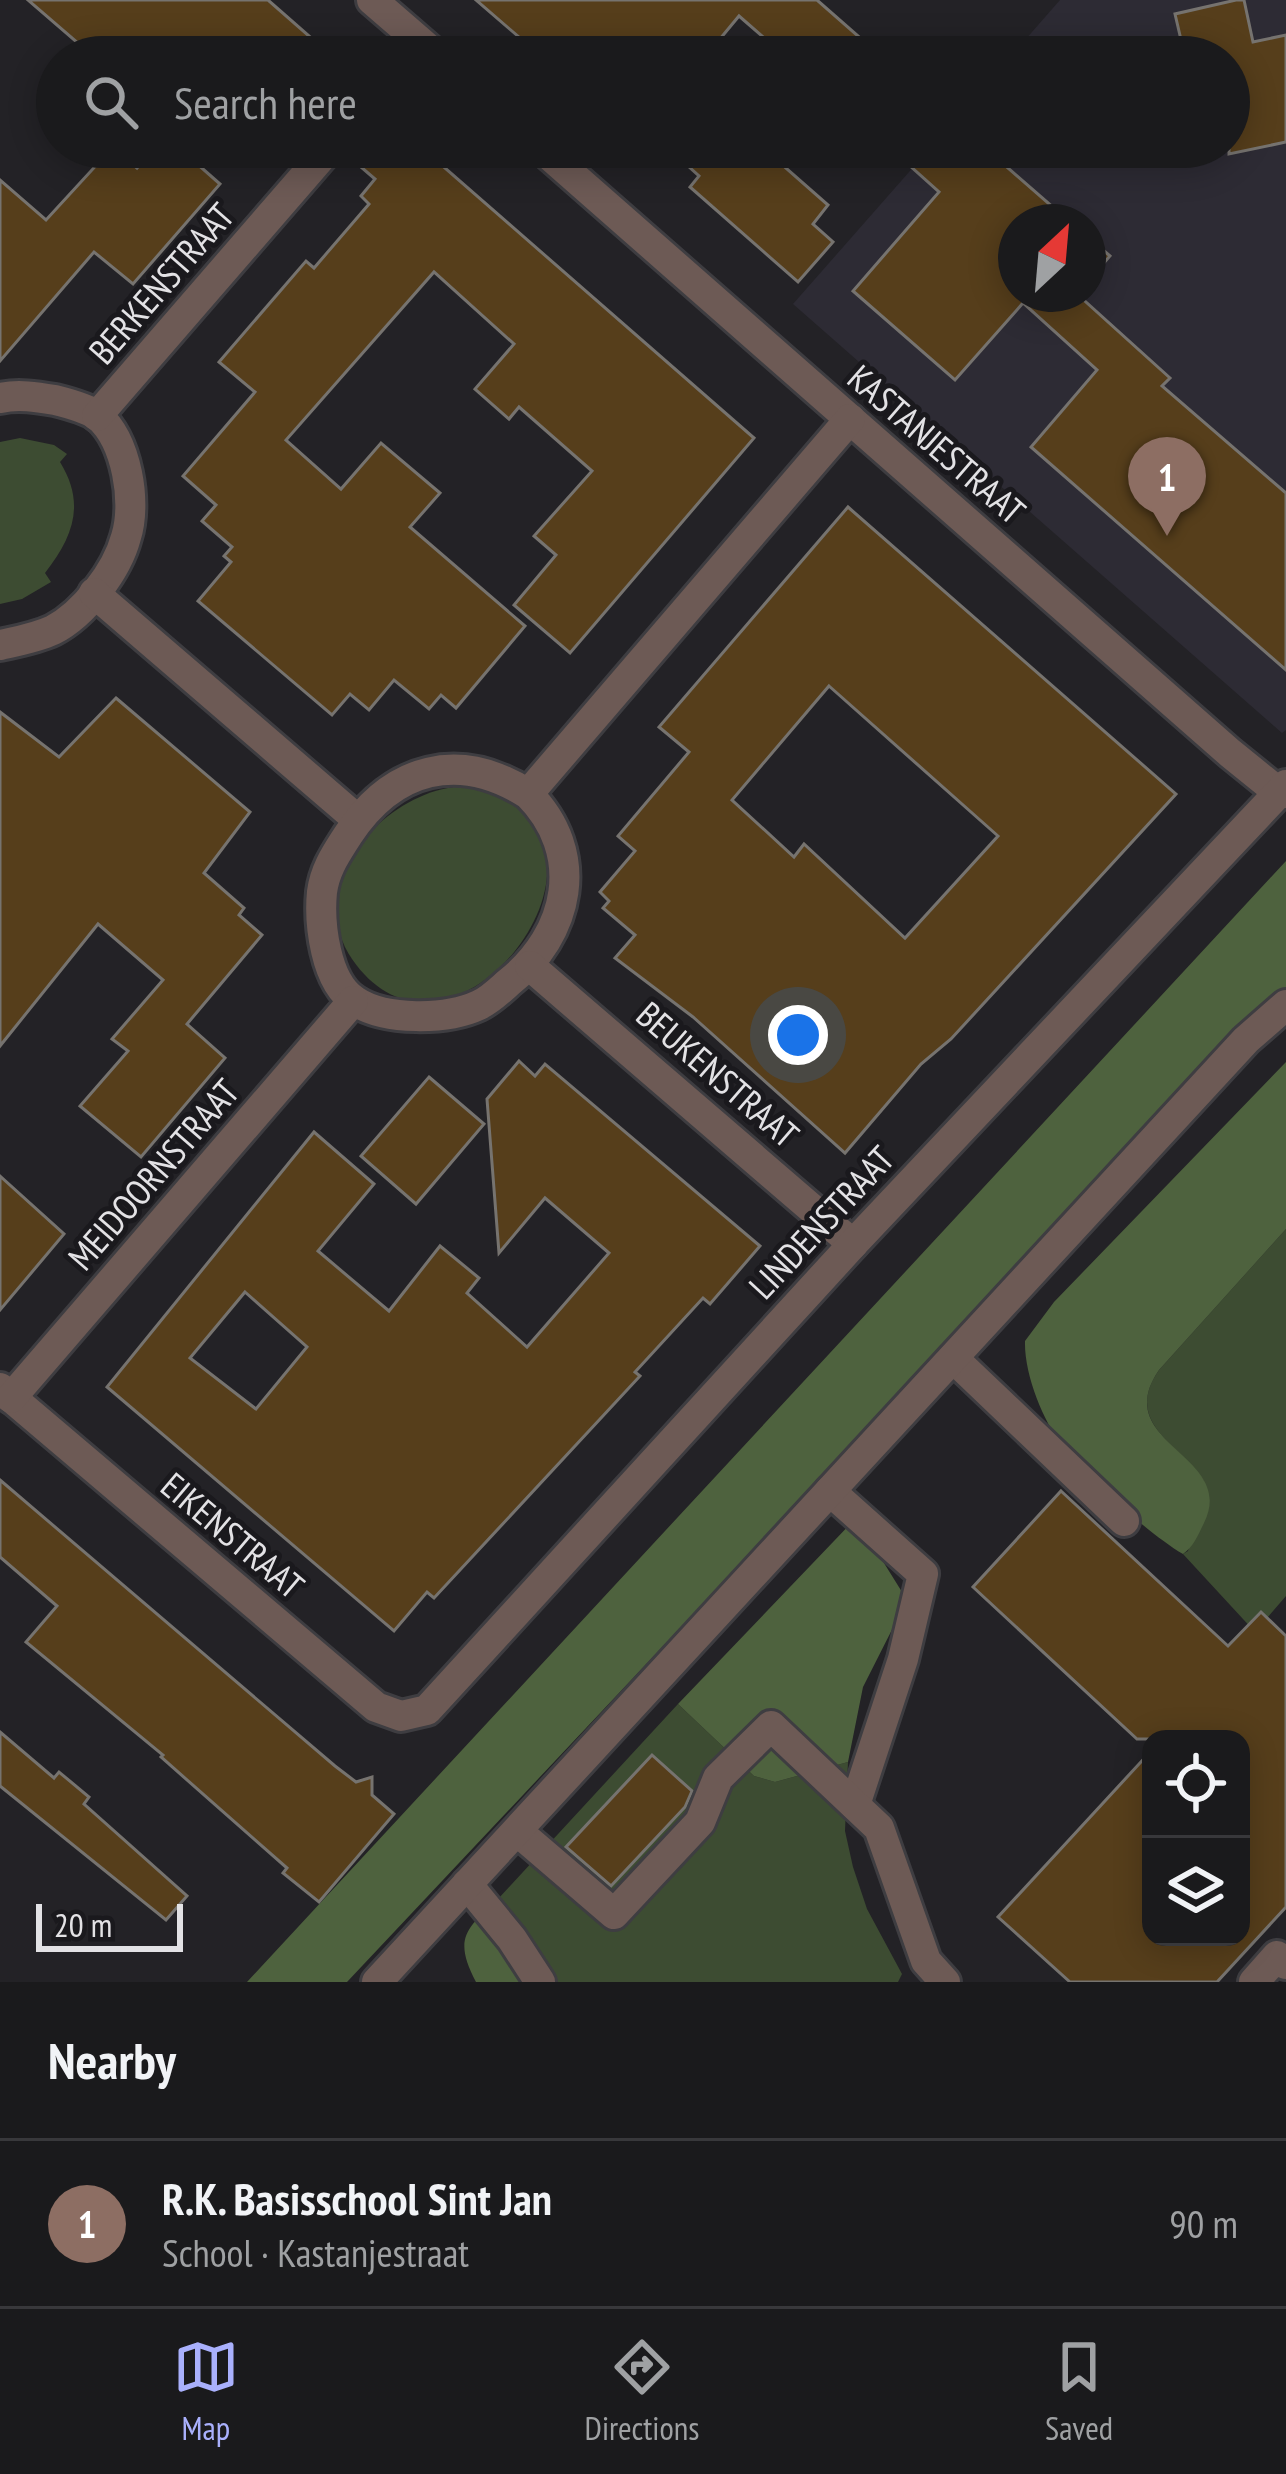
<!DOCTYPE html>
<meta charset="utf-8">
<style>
body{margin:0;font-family:"PT Sans Narrow",sans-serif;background:#272729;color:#f1f3f6}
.controls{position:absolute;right:36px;bottom:36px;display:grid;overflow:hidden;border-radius:24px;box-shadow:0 6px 30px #0003}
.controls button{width:108px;height:108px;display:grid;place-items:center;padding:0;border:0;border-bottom:3px solid #38383b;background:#1a1a1c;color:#f1f3f6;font:60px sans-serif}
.compass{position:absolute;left:998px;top:204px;width:108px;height:108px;border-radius:50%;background:#1a1a1c;box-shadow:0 6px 30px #0003;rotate:26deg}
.scale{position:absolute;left:36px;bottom:30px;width:147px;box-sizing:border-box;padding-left:12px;border:6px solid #e3e2e5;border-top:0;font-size:33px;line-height:42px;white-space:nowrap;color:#e3e2e5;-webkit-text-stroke:9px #1a191d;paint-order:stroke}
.you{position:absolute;left:798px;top:1035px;width:42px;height:42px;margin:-30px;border:9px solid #fff;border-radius:50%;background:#1a73e8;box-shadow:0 0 0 18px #1a73e833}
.badge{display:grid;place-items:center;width:78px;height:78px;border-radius:50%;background:#a9b0fc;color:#fff;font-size:39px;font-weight:700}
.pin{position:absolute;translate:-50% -99px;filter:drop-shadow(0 3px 6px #0008)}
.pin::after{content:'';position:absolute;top:63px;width:42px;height:36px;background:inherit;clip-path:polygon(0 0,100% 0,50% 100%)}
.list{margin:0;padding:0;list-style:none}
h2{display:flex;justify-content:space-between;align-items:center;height:156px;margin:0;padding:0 48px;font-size:51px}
h2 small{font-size:39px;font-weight:400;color:#9fa1a3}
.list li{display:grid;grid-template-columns:78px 1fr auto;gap:36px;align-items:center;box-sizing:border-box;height:168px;padding:0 48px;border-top:3px solid #38383b}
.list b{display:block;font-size:45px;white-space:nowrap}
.list p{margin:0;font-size:39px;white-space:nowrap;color:#9fa1a3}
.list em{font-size:39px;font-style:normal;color:#9fa1a3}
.icon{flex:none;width:66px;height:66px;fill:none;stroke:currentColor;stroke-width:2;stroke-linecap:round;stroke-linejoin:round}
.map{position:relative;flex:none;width:1286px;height:1982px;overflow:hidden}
.search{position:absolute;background:#1a1a1c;box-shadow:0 6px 30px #0003;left:36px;right:36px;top:36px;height:132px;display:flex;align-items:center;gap:30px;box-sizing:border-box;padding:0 42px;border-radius:66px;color:#9fa1a3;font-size:45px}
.sheet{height:324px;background:#1a1a1c}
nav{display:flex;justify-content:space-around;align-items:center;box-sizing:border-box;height:168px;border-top:3px solid #38383b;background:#1a1a1c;font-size:33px;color:#9fa1a3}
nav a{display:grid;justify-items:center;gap:6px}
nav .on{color:#a9b0fc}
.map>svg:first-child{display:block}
.built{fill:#2d2b34;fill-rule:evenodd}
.green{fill:#3d4c32}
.forest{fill:#4e623e}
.building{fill:#563e1b;stroke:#76736f;stroke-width:3;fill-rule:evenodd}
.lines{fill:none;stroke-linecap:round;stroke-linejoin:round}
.service-casing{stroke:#3e3d41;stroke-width:36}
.minor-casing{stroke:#3e3d41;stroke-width:36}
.service{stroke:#6d5a55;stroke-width:30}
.minor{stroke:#6d5a55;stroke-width:30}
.labels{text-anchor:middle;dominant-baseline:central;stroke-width:10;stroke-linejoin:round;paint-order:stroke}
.street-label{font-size:36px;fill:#e3e2e5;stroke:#1a191d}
</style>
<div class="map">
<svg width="1286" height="1982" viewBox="0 0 1286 1982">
<rect width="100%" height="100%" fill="#232226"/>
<!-- built -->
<path class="built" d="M1060 0H1286V730L1282 733 793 304 931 147H1229V57H1010ZM1016 222H1088V294H1016Z"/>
<!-- green -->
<g class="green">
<path d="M20 438 54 445 67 454 60 462C86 504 73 537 45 573L51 582 22 599 0 604V442Z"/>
<path d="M465 786C663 822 455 1109 352 959 300 882 388 788 465 786Z"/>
<path d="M1286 1229V1596L1255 1632 1183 1554 1188 1551 1204 1481C1177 1442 1123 1422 1159 1370Z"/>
<path d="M678 1704 754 1776 775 1782 848 1762 845 1831 853 1867 867 1909 902 1974 898 1982H551L498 1899Z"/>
</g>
<!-- forest -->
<g class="forest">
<path d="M1286 861V990L1255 1010 922 1371 347 1982H247Z"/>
<path d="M1286 1062V1229L1159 1370C1108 1444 1238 1454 1204 1523 1198 1535 1194 1546 1183 1554 1150 1535 1086 1477 1063 1447 1043 1421 1024 1374 1025 1341L1054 1302Z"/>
<path d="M856 1518 907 1600 863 1687 848 1762 775 1782 754 1776 678 1704Z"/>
<path d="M498 1899 551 1982H476C453 1938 466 1929 498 1899Z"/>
</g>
<!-- building -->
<g class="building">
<path d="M28 0H268L333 57H94Z"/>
<path d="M476 0H817L882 57H786L739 16 705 57H542Z"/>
<path d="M1236 0H1244L1253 42 1286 35V142L1229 154V57H1185L1175 14Z"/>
<path d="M113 147 137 168 155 147H178L220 184 133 284 94 252 0 361V180L46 220Z"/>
<path d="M349 147H421L754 438 570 653 514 605 556 555 534 536 592 471 519 407 509 419 475 389 514 344 434 272 286 440 341 489 381 443 440 493 410 527 525 626 456 708 441 695 429 709 394 680 369 710 350 694 332 715 198 601 231 562 224 556 232 547 202 521 216 505 183 476 255 392 219 362 306 261 314 268 369 204 361 196 375 179 347 155Z"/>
<path d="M667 147H762L828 205 813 224 833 242 798 282 690 187 699 176Z"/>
<path d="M889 147H984L1070 222H1016V294H1077L1170 378 1162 386 1286 493V670L1031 447 1097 370 1023 303 955 380 853 291 939 192Z"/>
<path d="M1088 237 1110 256 1088 281Z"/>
<path d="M848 507 1176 794 951 1039 921 1064 845 1153 693 1017 615 958 635 935 603 908 609 901 600 892 635 851 618 836 689 752 659 727ZM829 686 998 836 905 938 804 844 794 857 732 800Z"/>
<path d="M116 698 250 812 204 873 244 908 239 915 262 935 187 1024 225 1058 141 1157 80 1106 128 1051 112 1039 163 980 98 924 0 1046V712L59 757Z"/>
<path d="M519 1061 535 1076 545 1064 760 1246 710 1304 703 1298 635 1372 640 1376 434 1598 427 1592 394 1631 107 1387 314 1132 374 1184 318 1251 389 1311 440 1246 479 1278 467 1293 527 1347 609 1253 545 1198 499 1253 487 1099ZM245 1292 307 1347 256 1409 190 1358Z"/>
<path d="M429 1077 484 1124 416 1204 361 1156Z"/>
<path d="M0 1176 64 1234 0 1310Z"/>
<path d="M0 1480 335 1766 356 1782 372 1777V1795L394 1814 319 1902 283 1873 287 1868 161 1757 163 1755 26 1642 57 1606 0 1557Z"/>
<path d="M1061 1491 1228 1646 1261 1612 1286 1636V1907L1217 1982H1070L998 1917 1151 1751V1937H1241V1739H1137L973 1587Z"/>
<path d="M0 1732 54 1778 59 1772 89 1797 84 1804 187 1896 166 1920 0 1786Z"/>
<path d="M652 1755 692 1791 685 1807 611 1886 566 1847Z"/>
</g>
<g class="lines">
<defs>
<g id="service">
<path d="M953 1358 1124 1521"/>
<path d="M830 1491 923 1574 903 1659 855 1805"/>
<path d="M517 1831 614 1914 700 1822 718 1778 771 1726 879 1828 926 1961 945 1982"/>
<path d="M467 1884 512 1939 540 1982"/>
<path d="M377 1982 1246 1040 1286 1005"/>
<path d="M1254 1982 1277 1956 1286 1964"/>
</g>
<g id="minor">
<path d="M372 0 438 57"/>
<path d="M540 147 1230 753 1277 791 1286 793"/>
<path d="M0 398C18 394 37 397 55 400 67 403 87 408 98 416 127 441 137 503 126 537 117 571 84 614 53 630 36 638 18 641 0 645"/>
<path d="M97 416 330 147"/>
<path d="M94 593 358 820"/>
<path d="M528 794C587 853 570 934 508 983 499 991 490 1000 479 1005 447 1020 385 1021 355 1001 325 982 319 923 322 892 325 869 336 854 348 835 393 767 459 750 528 794L850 419"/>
<path d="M530 966 853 1244"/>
<path d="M0 1388 376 1707 401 1716 427 1710 853 1244 1286 785"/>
<path d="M11 1398 353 1001"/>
</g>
</defs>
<!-- service casing -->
<use href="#service" class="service-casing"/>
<!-- minor casing -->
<use href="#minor" class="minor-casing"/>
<!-- service -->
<use href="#service" class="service"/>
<!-- minor -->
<use href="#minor" class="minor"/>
</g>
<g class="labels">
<!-- street labels -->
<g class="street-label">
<text transform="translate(161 283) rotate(-49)">BERKENSTRAAT</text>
<text transform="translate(937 444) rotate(41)">KASTANJESTRAAT</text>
<text transform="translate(718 1074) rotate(41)">BEUKENSTRAAT</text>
<text transform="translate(153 1174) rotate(-49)">MEIDOORNSTRAAT</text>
<text transform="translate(821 1222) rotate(-47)">LINDENSTRAAT</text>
<text transform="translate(233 1535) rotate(40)">EIKENSTRAAT</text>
</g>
</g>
</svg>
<div class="controls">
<button><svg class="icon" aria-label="locate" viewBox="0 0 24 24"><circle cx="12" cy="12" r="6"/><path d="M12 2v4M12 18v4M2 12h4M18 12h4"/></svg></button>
<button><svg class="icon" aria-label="layers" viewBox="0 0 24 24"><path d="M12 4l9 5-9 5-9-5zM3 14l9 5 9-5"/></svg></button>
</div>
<svg class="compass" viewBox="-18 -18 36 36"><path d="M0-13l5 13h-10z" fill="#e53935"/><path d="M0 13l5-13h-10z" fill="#9fa1a3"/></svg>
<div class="scale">20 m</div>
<div class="you"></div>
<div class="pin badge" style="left:1167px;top:536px;background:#8d6e63">1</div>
<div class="search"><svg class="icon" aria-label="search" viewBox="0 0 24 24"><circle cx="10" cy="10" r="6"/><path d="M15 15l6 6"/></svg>Search here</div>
</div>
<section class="sheet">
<h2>Nearby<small></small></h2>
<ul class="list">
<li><span class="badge" style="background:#8d6e63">1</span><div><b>R.K. Basisschool Sint Jan</b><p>School · Kastanjestraat</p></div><em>90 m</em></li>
</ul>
</section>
<nav>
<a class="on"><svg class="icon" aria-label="map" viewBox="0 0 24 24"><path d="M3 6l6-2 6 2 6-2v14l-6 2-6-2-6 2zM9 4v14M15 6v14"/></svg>Map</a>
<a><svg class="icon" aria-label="directions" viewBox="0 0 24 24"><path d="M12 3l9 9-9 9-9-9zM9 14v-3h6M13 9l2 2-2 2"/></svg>Directions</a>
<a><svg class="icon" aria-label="saved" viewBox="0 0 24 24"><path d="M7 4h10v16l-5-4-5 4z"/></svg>Saved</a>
</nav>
